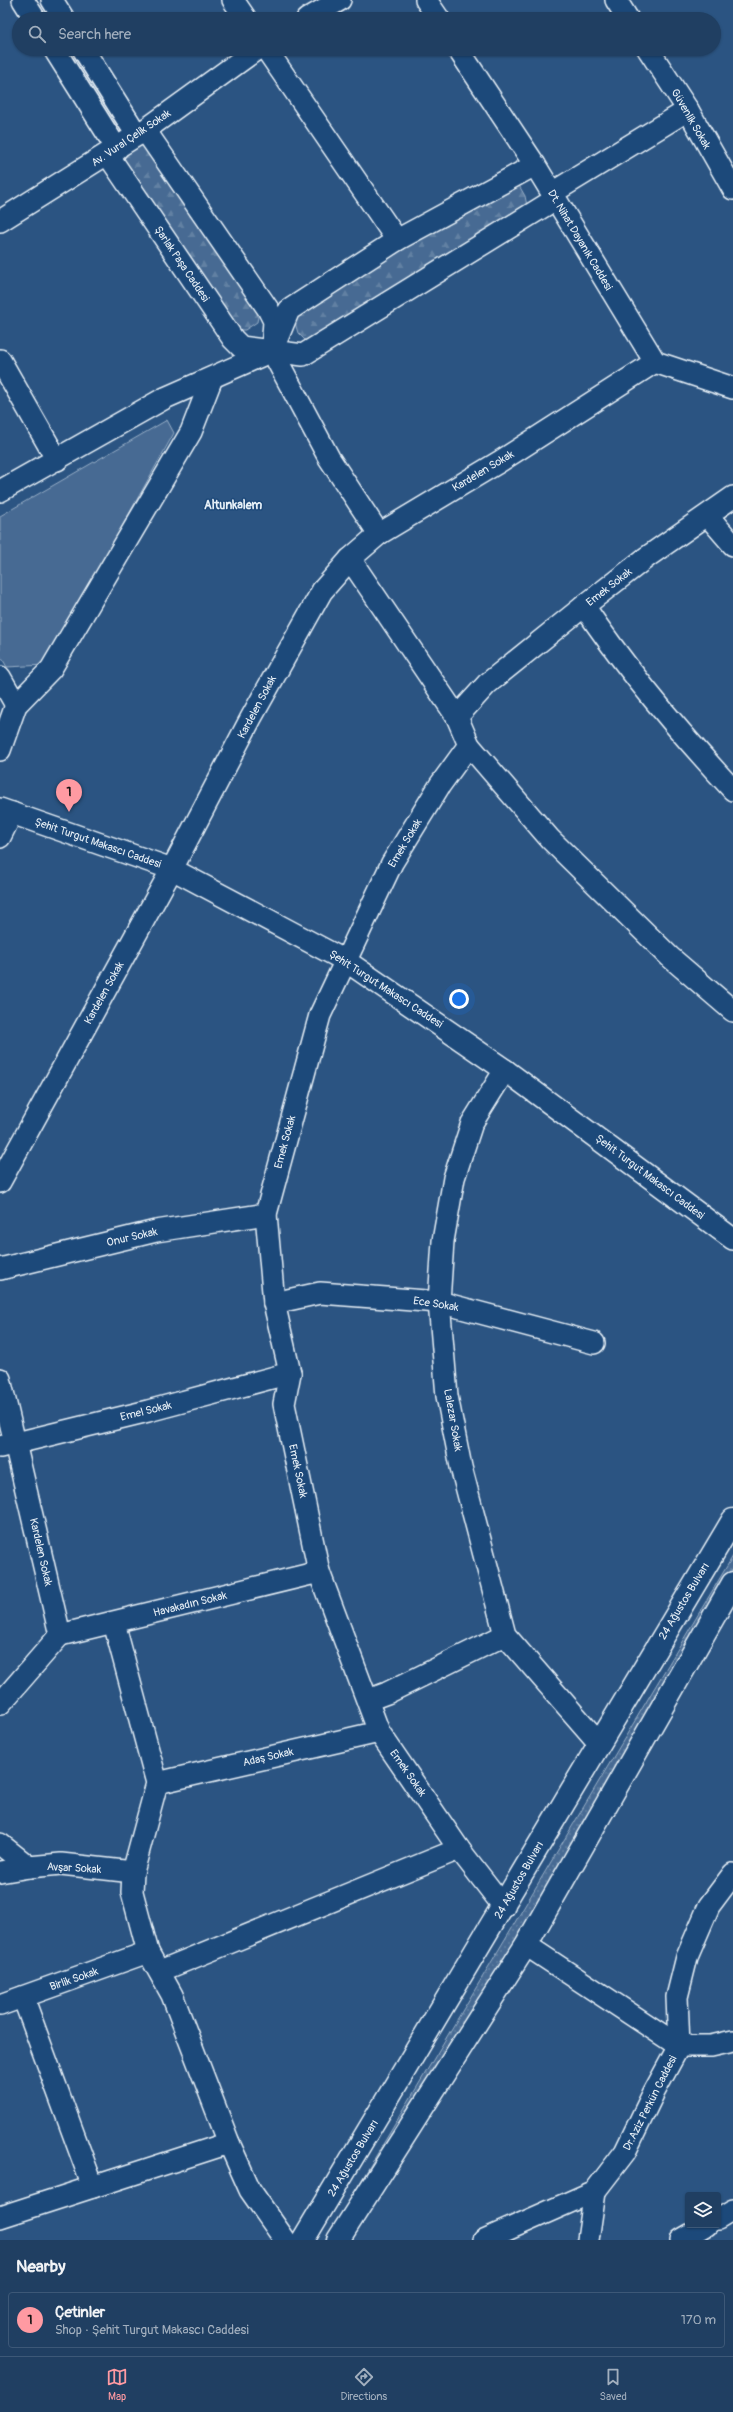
<!DOCTYPE html>
<meta charset="utf-8">
<style>
body{margin:0;font-family:Pangolin,sans-serif;background:#2d4a6b;color:#f1f3f6}
.controls{position:absolute;right:12px;bottom:12px;display:grid;overflow:hidden;border-radius:4px;box-shadow:0 1px 3px #0004}
.controls button{width:36px;height:36px;display:grid;place-items:center;padding:0;border:0;border-bottom:1px solid #3d5877;background:#203f62;color:#f1f3f6;font:20px sans-serif}
.you{position:absolute;left:459px;top:999px;width:14px;height:14px;margin:-10px;border:3px solid #fff;border-radius:50%;background:#1a73e8;box-shadow:0 0 0 6px #1a73e833}
.badge{display:grid;place-items:center;width:26px;height:26px;border-radius:50%;background:#ff9aa2;color:#111;font-size:13px;font-weight:700}
.pin{position:absolute;translate:-50% -33px;filter:drop-shadow(0 1px 2px #0008)}
.pin::after{content:'';position:absolute;top:21px;width:14px;height:12px;background:inherit;clip-path:polygon(0 0,100% 0,50% 100%)}
.list{margin:0;padding:0;list-style:none}
h2{display:flex;justify-content:space-between;align-items:center;height:52px;margin:0;padding:0 16px;font-size:17px}
h2 small{font-size:13px;font-weight:400;color:#a2afbe}
.list li{display:grid;grid-template-columns:26px 1fr auto;gap:12px;align-items:center;box-sizing:border-box;height:56px;margin:0 8px 8px;padding:0 8px;border:1px solid #3d5877;border-radius:4px}
.list b{display:block;font-size:15px;white-space:nowrap}
.list p{margin:0;font-size:13px;white-space:nowrap;color:#a2afbe}
.list em{font-size:13px;font-style:normal;color:#a2afbe}
.icon{flex:none;width:22px;height:22px;fill:none;stroke:currentColor;stroke-width:2;stroke-linecap:round;stroke-linejoin:round}
.map{position:relative;flex:none;width:733px;height:2240px;overflow:hidden}
.search{position:absolute;background:#203f62;box-shadow:0 1px 3px #0004;left:12px;right:12px;top:12px;height:44px;display:flex;align-items:center;gap:10px;box-sizing:border-box;padding:0 14px;border-radius:22px;color:#a2afbe;font-size:15px}
.sheet{height:116px;background:#203f62}
nav{display:flex;justify-content:space-around;align-items:center;box-sizing:border-box;height:56px;border-top:1px solid #3d5877;background:#203f62;font-size:11px;color:#a2afbe}
nav a{display:grid;justify-items:center;gap:2px}
nav .on{color:#ff9aa2}
.map>svg:first-child{display:block}
.grass{fill:url(#grass-dots);stroke:#98aec6}
.forest{fill:url(#forest-firs);stroke:#98aec6}
.park{fill:#476b93;stroke:#98aec6}
.lines{fill:none;stroke-linecap:round;stroke-linejoin:round}
.minor-casing{stroke:#e8f1f8;stroke-width:24}
.major-casing{stroke:#e8f1f8;stroke-width:25}
.minor{stroke:#1f4a7a;stroke-width:21}
.major{stroke:#1f4a7a;stroke-width:22}
.labels{text-anchor:middle;dominant-baseline:central;stroke-width:3;stroke-linejoin:round;paint-order:stroke}
.street-label{font-size:11px;fill:#e8f1f8;stroke:#1f4a7a}
.neighbourhood-label{font-size:12px;font-weight:bold;fill:#e8f1f8;stroke:#1f4a7a}
</style>
<div class="map">
<svg width="733" height="2240" viewBox="0 0 733 2240">
<defs>
<pattern id="grass-dots" width="8" height="8" patternUnits="userSpaceOnUse"><rect width="8" height="8" fill="#476b93"/><path d="M2 2h.1M6 6h.1" fill="none" stroke="#6281a3" stroke-width="1.8" stroke-linecap="round"/></pattern>
<pattern id="forest-firs" width="22" height="20" patternUnits="userSpaceOnUse"><rect width="22" height="20" fill="#476b93"/><path d="M5 1l3.5 6h-7zM16 11l3.5 6h-7z" fill="#6281a3"/></pattern>
</defs>
<rect width="100%" height="100%" fill="#2b5482"/>
<filter id="ink" filterUnits="userSpaceOnUse"><feTurbulence type="fractalNoise" baseFrequency=".025" numOctaves="2"/><feDisplacementMap in="SourceGraphic" scale="8" xChannelSelector="R" yChannelSelector="G"/><feConvolveMatrix kernelMatrix="1 2 1 2 8 2 1 2 1" color-interpolation-filters="sRGB"/></filter>
<g filter="url(#ink)">
<!-- grass -->
<g class="grass">
<path d="M64 49H72L119 122 112 127Z"/>
<path d="M733 1556V1576L340 2240H326Z"/>
</g>
<!-- forest -->
<g class="forest">
<path d="M141 144 147 146 259 311 257 322 245 330H239L125 164C122 152 131 150 141 144Z"/>
<path d="M507 182H517L525 196 527 206 311 341H306L298 333 293 316Z"/>
</g>
<!-- park -->
<path class="park" d="M167 420 174 433 45 665 7 667 0 655V516Z"/>
<g class="lines">
<defs>
<g id="minor">
<path d="M23 0 35 19"/>
<path d="M52 0 64 19"/>
<path d="M233 0 246 19"/>
<path d="M426 0 439 19"/>
<path d="M616 0 628 19"/>
<path d="M307 19 340 0"/>
<path d="M54 49 117 149"/>
<path d="M83 49 137 135"/>
<path d="M266 49 397 240"/>
<path d="M458 49 535 165 655 362 733 388"/>
<path d="M648 49 688 110 733 189"/>
<path d="M145 130 268 309 274 321 272 351 329 458 379 534"/>
<path d="M108 155 233 339 241 347 303 355 554 200"/>
<path d="M552 193 688 110"/>
<path d="M0 221 145 130 257 49"/>
<path d="M0 360 57 460"/>
<path d="M0 491 165 398 272 351 289 310 397 240 535 165"/>
<path d="M708 516 733 545"/>
<path d="M350 559 457 717"/>
<path d="M584 606C628 672 679 732 733 790"/>
<path d="M0 677 16 705"/>
<path d="M469 745 550 839 670 957 733 1011"/>
<path d="M0 750 16 705 51 669 191 432 212 378"/>
<path d="M0 809 172 869 346 961 505 1070 733 1239"/>
<path d="M0 837 12 813"/>
<path d="M505 1070 472 1123 454 1178 443 1241 439 1302 447 1396 461 1467 505 1635 599 1743"/>
<path d="M0 1182 172 869 251 718 322 591 350 559 379 534 499 462 655 362"/>
<path d="M0 1269 156 1231 266 1214"/>
<path d="M274 1303 320 1293 439 1302 594 1343"/>
<path d="M0 1379 60 1635 0 1704"/>
<path d="M0 1447 148 1411 290 1373"/>
<path d="M114 1623 157 1783 133 1872 132 1892 148 1952 172 1995 229 2143 250 2190 285 2240"/>
<path d="M60 1635 319 1572"/>
<path d="M368 1700 387 1693 505 1635"/>
<path d="M157 1783 379 1732"/>
<path d="M0 1844 29 1867 61 1864 133 1872"/>
<path d="M0 1872 29 1867"/>
<path d="M504 1907 459 1849 379 1732 319 1572 284 1404 290 1373 274 1303 266 1214 320 1015 392 863 440 785 469 745 457 717 487 684 584 606 647 557 733 497"/>
<path d="M526 1945 679 2046H711L733 2041"/>
<path d="M160 1971 459 1849"/>
<path d="M23 1997 93 2187"/>
<path d="M0 2005 148 1952"/>
<path d="M0 2217 229 2143"/>
<path d="M718 2219 733 2210"/>
<path d="M484 2240 595 2191 625 2152 654 2092 679 2046 677 1997 687 1957 709 1906 733 1874"/>
<path d="M588 2240 595 2191"/>
<path d="M681 2240 707 2225"/>
</g>
<g id="major">
<path d="M303 2240 733 1520"/>
<path d="M338 2240 526 1945 733 1583"/>
</g>
</defs>
<!-- minor casing -->
<use href="#minor" class="minor-casing"/>
<!-- major casing -->
<use href="#major" class="major-casing"/>
<!-- minor -->
<use href="#minor" class="minor"/>
<!-- major -->
<use href="#major" class="major"/>
</g>
</g>
<g class="labels">
<!-- street labels -->
<g class="street-label">
<text transform="translate(691 119) rotate(60)">Güvenlik Sokak</text>
<text transform="translate(131 138) rotate(-34)">Av. Vural Çelik Sokak</text>
<text transform="translate(580 240) rotate(59)">Dt. Nihat Dayanık Caddesi</text>
<text transform="translate(182 264) rotate(56)">Şarlak Paşa Caddesi</text>
<text transform="translate(483 471) rotate(-31)">Kardelen Sokak</text>
<text transform="translate(609 587) rotate(-38)">Emek Sokak</text>
<text transform="translate(257 707) rotate(-62)">Kardelen Sokak</text>
<text transform="translate(98 843) rotate(19)">Şehit Turgut Makascı Caddesi</text>
<text transform="translate(405 843) rotate(-59)">Emek Sokak</text>
<text transform="translate(386 989) rotate(33)">Şehit Turgut Makascı Caddesi</text>
<text transform="translate(104 993) rotate(-61)">Kardelen Sokak</text>
<text transform="translate(285 1142) rotate(-75)">Emek Sokak</text>
<text transform="translate(650 1177) rotate(37)">Şehit Turgut Makascı Caddesi</text>
<text transform="translate(132 1237) rotate(-13)">Onur Sokak</text>
<text transform="translate(436 1304) rotate(9)">Ece Sokak</text>
<text transform="translate(146 1411) rotate(-14)">Emel Sokak</text>
<text transform="translate(453 1420) rotate(80)">Lalezar Sokak</text>
<text transform="translate(298 1471) rotate(78)">Emek Sokak</text>
<text transform="translate(41 1552) rotate(77)">Kardelen Sokak</text>
<text transform="translate(684 1601) rotate(-59)">24 Ağustos Bulvarı</text>
<text transform="translate(190 1604) rotate(-14)">Havakadın Sokak</text>
<text transform="translate(268 1757) rotate(-13)">Adaş Sokak</text>
<text transform="translate(408 1773) rotate(55)">Emek Sokak</text>
<text transform="translate(74 1868) rotate(3)">Avşar Sokak</text>
<text transform="translate(519 1880) rotate(-60)">24 Ağustos Bulvarı</text>
<text transform="translate(74 1979) rotate(-19)">Birlik Sokak</text>
<text transform="translate(650 2103) rotate(-63)">Dr.Aziz Perkün Caddesi</text>
<text transform="translate(353 2158) rotate(-59)">24 Ağustos Bulvarı</text>
</g>
<!-- neighbourhood labels -->
<g class="neighbourhood-label">
<text x="233" y="505">Altunkalem</text>
</g>
</g>
</svg>
<div class="controls">
<button><svg class="icon" aria-label="layers" viewBox="0 0 24 24"><path d="M12 4l9 5-9 5-9-5zM3 14l9 5 9-5"/></svg></button>
</div>
<div class="you"></div>
<div class="pin badge" style="left:69px;top:812px">1</div>
<div class="search"><svg class="icon" aria-label="search" viewBox="0 0 24 24"><circle cx="10" cy="10" r="6"/><path d="M15 15l6 6"/></svg>Search here</div>
</div>
<section class="sheet">
<h2>Nearby<small></small></h2>
<ul class="list">
<li><span class="badge">1</span><div><b>Çetinler</b><p>Shop · Şehit Turgut Makascı Caddesi</p></div><em>170 m</em></li>
</ul>
</section>
<nav>
<a class="on"><svg class="icon" aria-label="map" viewBox="0 0 24 24"><path d="M3 6l6-2 6 2 6-2v14l-6 2-6-2-6 2zM9 4v14M15 6v14"/></svg>Map</a>
<a><svg class="icon" aria-label="directions" viewBox="0 0 24 24"><path d="M12 3l9 9-9 9-9-9zM9 14v-3h6M13 9l2 2-2 2"/></svg>Directions</a>
<a><svg class="icon" aria-label="saved" viewBox="0 0 24 24"><path d="M7 4h10v16l-5-4-5 4z"/></svg>Saved</a>
</nav>
